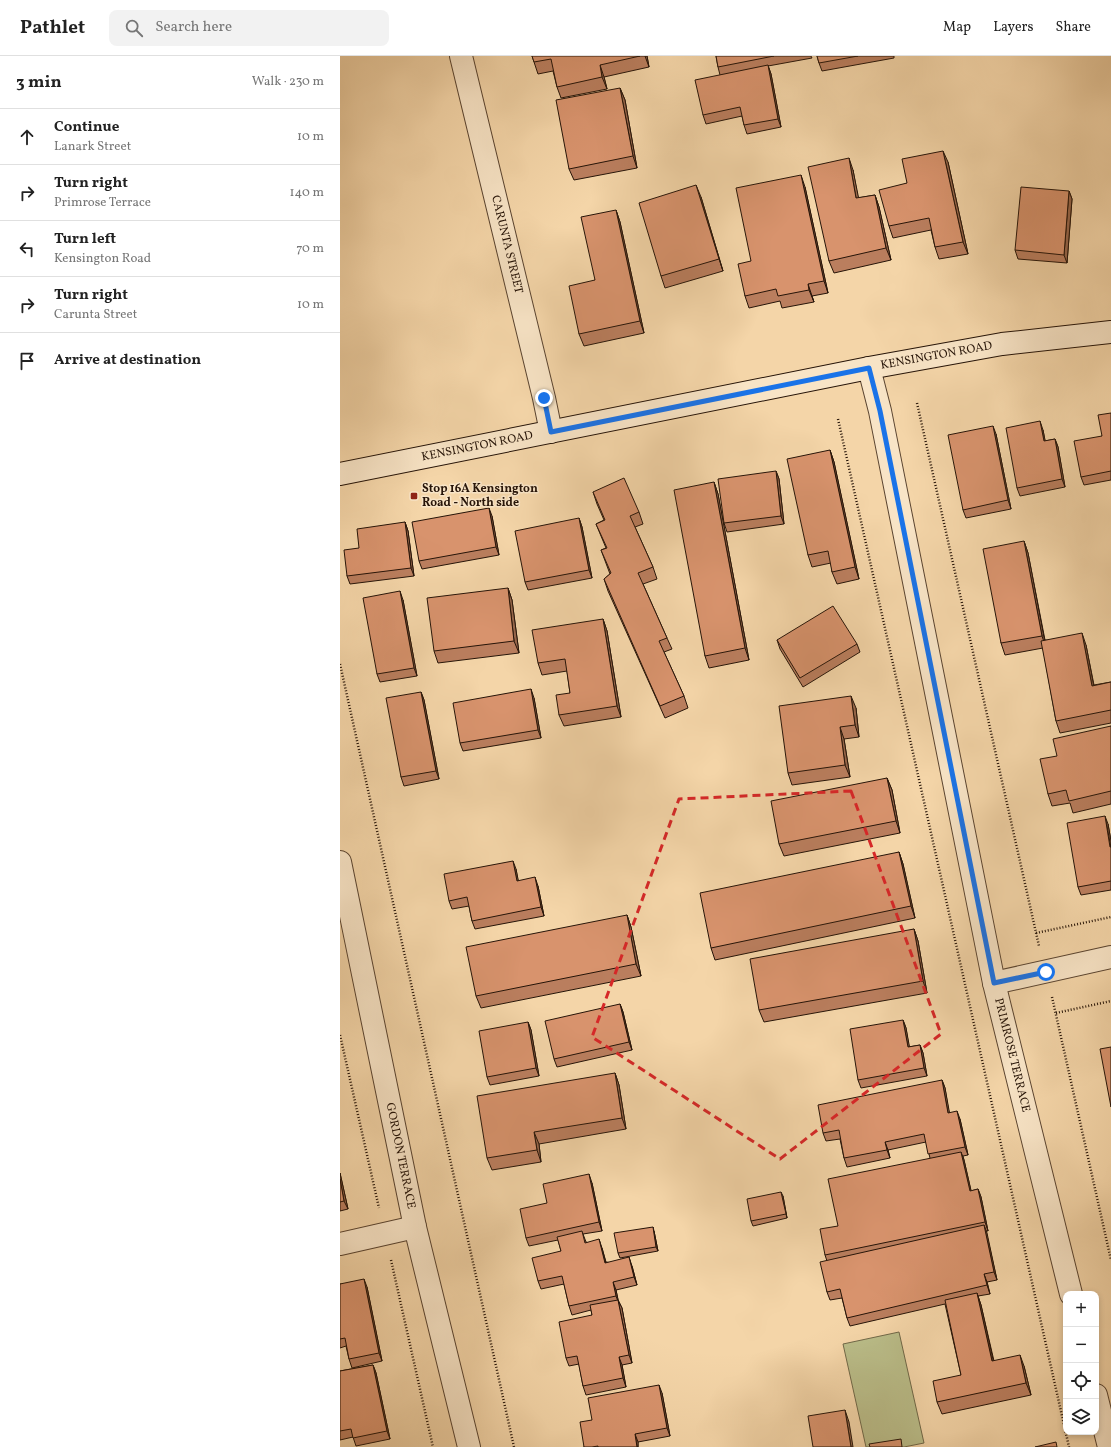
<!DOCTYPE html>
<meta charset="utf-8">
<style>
body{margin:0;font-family:Vollkorn,serif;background:#f2f2f2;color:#222}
.controls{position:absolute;right:12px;bottom:12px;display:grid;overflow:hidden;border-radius:8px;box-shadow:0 2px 6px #0003}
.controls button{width:36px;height:36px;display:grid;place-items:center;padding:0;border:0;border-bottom:1px solid #e0e0e0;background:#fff;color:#222;font:20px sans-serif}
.stop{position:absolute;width:12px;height:12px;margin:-9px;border:3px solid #1a73e8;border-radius:50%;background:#fff}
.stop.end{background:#1a73e8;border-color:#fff;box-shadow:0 1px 4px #0008}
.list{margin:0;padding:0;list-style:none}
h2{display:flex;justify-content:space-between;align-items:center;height:52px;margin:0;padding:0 16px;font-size:17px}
h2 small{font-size:13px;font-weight:400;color:#767676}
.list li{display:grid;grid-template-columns:26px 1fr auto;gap:12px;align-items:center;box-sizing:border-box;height:56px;padding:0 16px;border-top:1px solid #e0e0e0}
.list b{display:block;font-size:15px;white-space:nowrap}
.list p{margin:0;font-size:13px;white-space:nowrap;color:#767676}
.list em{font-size:13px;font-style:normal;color:#767676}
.icon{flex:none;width:22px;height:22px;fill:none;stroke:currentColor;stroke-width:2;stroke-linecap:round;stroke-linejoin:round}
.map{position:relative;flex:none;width:771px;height:1391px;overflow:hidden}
header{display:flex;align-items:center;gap:24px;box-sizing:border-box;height:56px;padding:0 20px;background:#fff;border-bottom:1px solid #e0e0e0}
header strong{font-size:19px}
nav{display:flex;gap:22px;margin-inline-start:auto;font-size:14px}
.search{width:280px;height:36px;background:#f2f2f2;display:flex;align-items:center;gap:10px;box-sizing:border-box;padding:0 14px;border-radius:8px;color:#767676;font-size:15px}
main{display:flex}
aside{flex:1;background:#fff}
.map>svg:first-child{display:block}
.green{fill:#babd89;stroke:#706848}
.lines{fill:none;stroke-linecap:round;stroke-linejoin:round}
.minor-casing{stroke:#5a4430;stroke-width:24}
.secondary-casing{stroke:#261408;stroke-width:24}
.path{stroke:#261408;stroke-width:2.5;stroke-dasharray:1 2;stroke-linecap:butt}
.minor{stroke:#f8e4c6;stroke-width:22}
.secondary{stroke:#f8e4c6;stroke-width:22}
.wall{fill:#ba7e5e;stroke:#261408}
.shaded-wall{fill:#97674c;stroke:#261408}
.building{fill:#d8936d;stroke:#261408}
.route{stroke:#1a73e8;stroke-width:5}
.marked{fill:none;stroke:#d62828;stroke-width:3;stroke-dasharray:8 5;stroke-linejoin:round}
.poi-dot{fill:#8f2418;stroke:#f8e4c6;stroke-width:1.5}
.labels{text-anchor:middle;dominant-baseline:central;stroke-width:3;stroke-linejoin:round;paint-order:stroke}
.street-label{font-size:12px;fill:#261408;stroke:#f8e4c6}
.poi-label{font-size:12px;font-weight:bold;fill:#261408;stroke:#f8e4c6;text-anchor:start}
</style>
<header>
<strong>Pathlet</strong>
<div class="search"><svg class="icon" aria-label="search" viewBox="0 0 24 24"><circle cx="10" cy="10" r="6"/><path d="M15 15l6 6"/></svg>Search here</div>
<nav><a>Map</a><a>Layers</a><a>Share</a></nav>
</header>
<main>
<aside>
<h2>3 min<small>Walk · 230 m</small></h2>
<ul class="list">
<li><svg class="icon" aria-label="ahead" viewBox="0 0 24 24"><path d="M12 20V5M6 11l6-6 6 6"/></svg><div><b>Continue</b><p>Lanark Street</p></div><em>10 m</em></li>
<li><svg class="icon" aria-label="right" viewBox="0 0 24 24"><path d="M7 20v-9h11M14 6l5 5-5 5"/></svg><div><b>Turn right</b><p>Primrose Terrace</p></div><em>140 m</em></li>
<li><svg class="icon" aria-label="left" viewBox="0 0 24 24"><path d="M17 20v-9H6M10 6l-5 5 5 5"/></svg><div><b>Turn left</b><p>Kensington Road</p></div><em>70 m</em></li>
<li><svg class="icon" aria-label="right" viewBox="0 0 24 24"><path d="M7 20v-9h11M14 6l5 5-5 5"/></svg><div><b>Turn right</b><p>Carunta Street</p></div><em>10 m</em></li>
<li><svg class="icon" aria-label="arrive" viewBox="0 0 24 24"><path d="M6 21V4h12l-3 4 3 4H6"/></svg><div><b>Arrive at destination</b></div></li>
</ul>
</aside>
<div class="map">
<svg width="771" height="1391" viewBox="0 0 771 1391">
<rect width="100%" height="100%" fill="#f4d5a8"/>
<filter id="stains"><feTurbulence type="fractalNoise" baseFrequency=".005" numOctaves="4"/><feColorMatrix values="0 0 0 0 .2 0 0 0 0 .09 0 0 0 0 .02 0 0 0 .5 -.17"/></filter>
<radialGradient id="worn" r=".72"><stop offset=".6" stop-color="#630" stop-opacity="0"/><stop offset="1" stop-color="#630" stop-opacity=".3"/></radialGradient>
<!-- green -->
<path class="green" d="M559 1276 584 1387 564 1391H526L503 1288Z"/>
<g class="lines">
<defs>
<g id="minor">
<path id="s1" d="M121 0 204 342 211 376"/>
<path id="s2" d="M529 312 540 355 654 927 731 1238"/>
<path id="s3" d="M0 806 75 1171 129 1391"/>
<path d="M654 927 771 901"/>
<path d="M0 1188 75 1171"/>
<path d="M756 1339 769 1391"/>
</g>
<g id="secondary">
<path id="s4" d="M0 418 529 312 662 288 771 276"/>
</g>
</defs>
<!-- minor casing -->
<use href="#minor" class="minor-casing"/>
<!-- secondary casing -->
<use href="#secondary" class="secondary-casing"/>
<!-- path -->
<g class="path">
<path d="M577 347 699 890"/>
<path d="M498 363 729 1391"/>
<path d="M0 608 174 1391"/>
<path d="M696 877 771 861"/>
<path d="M712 941 771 1204"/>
<path d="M716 957 771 945"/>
<path d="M0 979 39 1152"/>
<path d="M51 1204 93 1391"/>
</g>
<!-- minor -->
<use href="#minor" class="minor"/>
<!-- secondary -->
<use href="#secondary" class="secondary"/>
</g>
<!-- wall -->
<g class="wall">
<path d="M192 0H307L309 11 264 21 267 33 221 42 217 31 213 15 198 18Z"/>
<path d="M376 0H471L472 2 428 10 431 18 441 71 407 78 404 69 402 60 366 68 363 59 380 19 378 11Z"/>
<path d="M477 0H554V2L482 15 479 7Z"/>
<path d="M280 32 285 44 297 112 234 124 229 113Z"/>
<path d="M608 106 628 198 599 203 595 191 591 174 553 182 549 170 567 127Z"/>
<path d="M513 114 518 142 535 139 539 151 551 204 494 217 489 205Z"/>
<path d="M465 131 488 237 472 240 474 246 442 252 440 245 409 252 405 240 411 205Z"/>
<path d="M729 135 732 143 727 207 678 203 675 194Z"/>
<path d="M361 141 383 215 325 232 321 220Z"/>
<path d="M276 154 280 166 304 277 244 290 239 278Z"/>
<path d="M771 357V424L744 429 741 421 762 380Z"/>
<path d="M703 374 705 385 715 383 718 391 725 431 680 440 677 432Z"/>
<path d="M656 378 671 453 626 462 623 454Z"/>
<path d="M490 394 494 406 519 523 497 528 492 516 491 507 472 511 468 499Z"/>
<path d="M436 415 439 423 444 468 387 476 384 467Z"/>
<path d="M374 426 378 438 409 604 369 612 365 600Z"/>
<path d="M253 436 299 456 303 468 295 471 313 511 317 523 303 528 327 582 332 593 324 596 344 640 348 652 325 662 268 535 264 523 270 518 261 494 266 492 256 468 264 464 257 448Z"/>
<path d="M152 460 159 499 82 513 79 505Z"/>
<path d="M239 462 242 471 252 522 188 534 185 526Z"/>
<path d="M65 466 68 475 74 520 10 528 7 520 19 492Z"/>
<path d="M684 485 688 497 705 584 746 589 754 629 771 626V667L720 677 716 665 703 592 665 599 661 587Z"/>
<path d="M168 532 172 544 179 597 98 607 94 595Z"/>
<path d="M63 544 77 620 40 626 37 618Z"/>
<path d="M263 563 267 575 281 661 224 670 219 659 230 637 227 615 202 619 198 607Z"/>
<path d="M437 584 517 588 520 596 463 631 440 593Z"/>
<path d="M81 636 84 644 99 723 64 730 61 721Z"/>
<path d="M194 642 201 682 123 695 120 687Z"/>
<path d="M516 652 519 681 504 683 510 721 452 729 448 717Z"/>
<path d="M771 670V748L733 757 730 747 712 750 708 738 717 700Z"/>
<path d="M547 722 552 734 560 777 444 800 439 788Z"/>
<path d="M768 768 771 785V834L741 839 738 831Z"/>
<path d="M559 796 563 808 575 862 375 904 371 892Z"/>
<path d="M176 813 178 825 198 830 204 860 135 873 132 865 129 850 112 853 109 845Z"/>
<path d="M287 859 291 871 301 920 141 952 136 940Z"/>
<path d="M574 873 578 885 587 937 424 966 419 954Z"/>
<path d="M280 948 283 956 292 994 217 1011 214 1003Z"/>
<path d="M563 964 566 972 569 991 580 989 583 997 587 1020 521 1032 518 1024Z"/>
<path d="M188 966 191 974 199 1020 150 1029 147 1021Z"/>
<path d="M275 1017 279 1029 286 1073 199 1088 201 1106 152 1114 147 1102Z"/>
<path d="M602 1024 605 1032 609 1057 620 1063 628 1099 623 1100 624 1104 631 1135 638 1133 641 1141 648 1175H646L657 1224 647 1226 650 1238 638 1240 641 1249 654 1305 684 1310 691 1339 602 1358 597 1346 621 1319 605 1248 510 1270 507 1262 502 1242 490 1244 487 1236V1205L485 1199 498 1170 590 1102 586 1086 548 1094 550 1102 507 1111 504 1102 500 1083 486 1085 483 1077Z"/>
<path d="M0 1117 8 1153 0 1155Z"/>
<path d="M252 1127 262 1175 243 1178 246 1186 262 1192 266 1206 292 1210 297 1229 276 1234 278 1244 282 1252 292 1307 282 1309 286 1331 246 1339 243 1330 239 1308 229 1310 226 1302 252 1259 251 1254 232 1259 229 1250 224 1228 201 1233 198 1225 221 1195 218 1184 189 1190 186 1182 207 1147Z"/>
<path d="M443 1140 447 1162 413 1170 411 1165Z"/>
<path d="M314 1175 318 1195 280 1202 278 1197Z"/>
<path d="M0 1228 27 1231 42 1305 12 1312 9 1303 6 1290 0 1292Z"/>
<path d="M33 1309 36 1317 50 1383 16 1390 13 1381 0 1384V1315Z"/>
<path d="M322 1337 330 1380 298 1386V1391H244L252 1364Z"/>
</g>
<!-- shaded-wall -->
<g class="shaded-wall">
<path d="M305 0H307L309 11Z"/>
<path d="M260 9 264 21 267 33 262 21Z"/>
<path d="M428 9 431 18 441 71 438 63Z"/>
<path d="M280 32 285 44 297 112 293 100Z"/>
<path d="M603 95 608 106 628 198 623 186Z"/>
<path d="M509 102 513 114 521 154 516 142Z"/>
<path d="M461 119 465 131 488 237 484 225Z"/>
<path d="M356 129 361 141 383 215 379 203Z"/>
<path d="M729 135 732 143 727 207 724 199Z"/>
<path d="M535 139 539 151 551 204 546 192Z"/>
<path d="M276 154 280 166 304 277 300 265Z"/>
<path d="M468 228 474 246 469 234Z"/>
<path d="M700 365 703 374 707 394 704 385Z"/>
<path d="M653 370 656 378 671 453 668 444Z"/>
<path d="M715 383 718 391 725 431 722 423Z"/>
<path d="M490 394 494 406 519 523 515 511Z"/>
<path d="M436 415 439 423 444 468 441 460Z"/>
<path d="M374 426 378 438 409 604 405 592Z"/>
<path d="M149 452 152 460 159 499 156 491Z"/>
<path d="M239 462 242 471 252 522 249 514Z"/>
<path d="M65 466 68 475 74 520 71 512Z"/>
<path d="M684 485 688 497 706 592 702 580Z"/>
<path d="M168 532 172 544 179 597 174 585Z"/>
<path d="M60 535 63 544 77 620 74 612Z"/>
<path d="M263 563 267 575 281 661 277 650Z"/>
<path d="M742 577 746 589 756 642 752 630Z"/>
<path d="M191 633 194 642 201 682 198 674Z"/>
<path d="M81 636 84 644 99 723 96 715Z"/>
<path d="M511 640 516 652 519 681 515 669Z"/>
<path d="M500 671 504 683 510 721 505 709Z"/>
<path d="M547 722 552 734 560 777 556 765Z"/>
<path d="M765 760 768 768 771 785V792Z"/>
<path d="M559 796 563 808 575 862 571 850Z"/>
<path d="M173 805 176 813 180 833 177 825Z"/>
<path d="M195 821 198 830 204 860 201 851Z"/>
<path d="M287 859 291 871 301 920 296 908Z"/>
<path d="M574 873 578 885 587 937 583 925Z"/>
<path d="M280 948 283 956 292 994 289 986Z"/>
<path d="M563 964 566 972 571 999 568 991Z"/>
<path d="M188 966 191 974 199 1020 196 1012Z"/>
<path d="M580 989 583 997 587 1020 584 1012Z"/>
<path d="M275 1017 279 1029 286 1073 282 1062Z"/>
<path d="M602 1024 605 1032 611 1065 608 1057Z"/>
<path d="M617 1055 620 1063 628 1099 625 1091Z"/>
<path d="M194 1076 199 1088 201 1106 197 1094Z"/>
<path d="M545 1086 548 1094 550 1102 547 1094Z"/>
<path d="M621 1096 624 1104 633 1143 630 1135Z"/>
<path d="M0 1117 8 1153 4 1145 0 1123Z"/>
<path d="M249 1118 252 1127 262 1175 259 1166Z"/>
<path d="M638 1133 641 1141 648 1175 645 1166Z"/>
<path d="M441 1136 443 1140 447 1162 446 1158Z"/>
<path d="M644 1169 647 1177 657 1224 654 1216Z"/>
<path d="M313 1171 314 1175 318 1195 316 1191Z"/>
<path d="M259 1183 262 1192 268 1215 265 1207Z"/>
<path d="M289 1201 292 1210 297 1229 294 1221Z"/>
<path d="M644 1218 647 1226 650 1238 647 1229Z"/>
<path d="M24 1223 27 1231 42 1305 39 1297Z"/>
<path d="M273 1226 276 1234 279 1248 276 1240Z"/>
<path d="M637 1237 641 1249 656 1317 652 1305Z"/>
<path d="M278 1244 282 1252 292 1307 289 1299Z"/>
<path d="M680 1299 684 1310 691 1339 686 1327Z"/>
<path d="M279 1301 282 1309 286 1331 283 1322Z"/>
<path d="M33 1309 36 1317 50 1383 47 1375Z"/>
<path d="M319 1329 322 1337 330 1380 327 1372Z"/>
<path d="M505 1354 509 1366 513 1391H511Z"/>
<path d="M295 1378 298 1386V1391H297Z"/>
</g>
<!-- building -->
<g class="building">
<path d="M192 0H300L260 9 262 21 217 31 211 3 194 6Z"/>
<path d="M376 0H434L378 11Z"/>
<path d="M477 0H518L479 7Z"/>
<path d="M428 9 438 63 404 69 400 51 363 59 355 24Z"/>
<path d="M280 32 293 100 229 113 216 44Z"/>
<path d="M603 95 623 186 595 191 589 162 549 170 539 134 567 127 562 103Z"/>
<path d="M509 102 516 142 535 139 546 192 489 205 468 111Z"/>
<path d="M461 119 484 225 468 228 469 234 438 240 436 233 405 240 398 208 411 205 396 132Z"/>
<path d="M356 129 379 203 321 220 299 147Z"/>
<path d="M681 131 729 135 724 199 675 194Z"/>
<path d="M276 154 300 265 239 278 229 230 255 224 241 161Z"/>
<path d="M771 357V415L741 421 734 385 762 380 758 359Z"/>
<path d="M700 365 704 385 715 383 722 423 677 432 666 372Z"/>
<path d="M653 370 668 444 623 454 608 379Z"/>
<path d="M490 394 515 511 492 516 488 495 468 499 447 403Z"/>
<path d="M436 415 441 460 384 467 378 423Z"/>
<path d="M284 422 299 456 290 460 313 511 298 517 327 582 319 585 344 640 320 650 264 523 271 517 261 494 267 492 256 468 265 464 253 436Z"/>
<path d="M374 426 405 592 365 600 334 434Z"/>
<path d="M149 452 156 491 79 505 72 466Z"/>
<path d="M239 462 249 514 185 526 175 475Z"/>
<path d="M65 466 71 512 7 520 4 494 19 492 17 473Z"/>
<path d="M684 485 702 580 661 587 643 493Z"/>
<path d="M168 532 174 585 94 595 87 542Z"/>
<path d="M60 535 74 612 37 618 23 542Z"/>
<path d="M493 550 517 588 460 622 437 584Z"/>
<path d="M263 563 277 650 219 659 216 639 230 637 225 603 198 607 192 574Z"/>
<path d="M742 577 752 630 771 626V654L716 665 701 585Z"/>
<path d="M191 633 198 674 120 687 113 647Z"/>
<path d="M81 636 96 715 61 721 46 642Z"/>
<path d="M511 640 515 669 500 671 505 709 448 717 439 650Z"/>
<path d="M771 670V735L729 745 726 734 708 738 700 703 717 700 713 683Z"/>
<path d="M547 722 556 765 439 788 431 745Z"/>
<path d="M765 760 770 791H771V825L738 831 727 767Z"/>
<path d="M559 796 571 850 371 892 360 837Z"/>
<path d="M173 805 177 825 195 821 201 851 132 865 127 841 109 845 104 818Z"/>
<path d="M287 859 296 908 136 940 126 891Z"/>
<path d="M574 873 583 925 419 954 410 903Z"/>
<path d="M280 948 289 986 214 1003 205 965Z"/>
<path d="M563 964 568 991 580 989 584 1012 518 1024 510 973Z"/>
<path d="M188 966 196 1012 147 1021 139 975Z"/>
<path d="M771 991V1051L760 993Z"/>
<path d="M275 1017 282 1062 194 1076 197 1094 147 1102 137 1040Z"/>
<path d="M602 1024 608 1057 617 1055 625 1091 588 1098 584 1078 545 1086 547 1094 504 1102 499 1074 483 1077 478 1049Z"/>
<path d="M621 1096 630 1135 638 1133 645 1166 485 1199 480 1173 498 1170 488 1123Z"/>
<path d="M249 1118 259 1166 186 1182 180 1153 207 1147 203 1128Z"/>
<path d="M0 1123 4 1145 0 1146Z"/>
<path d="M441 1136 446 1158 411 1165 407 1143Z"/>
<path d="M644 1169 654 1216 644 1218 647 1229 507 1262 500 1233 487 1236 480 1206Z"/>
<path d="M313 1171 316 1191 278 1197 274 1177Z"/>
<path d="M242 1175 245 1187 259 1183 265 1207 289 1201 294 1221 273 1226 276 1240 229 1250 222 1220 198 1225 192 1202 221 1195 217 1181Z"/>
<path d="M24 1223 39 1297 9 1303 5 1282 0 1283V1228Z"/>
<path d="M637 1237 652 1305 680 1299 686 1327 597 1346 593 1325 621 1319 605 1244Z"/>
<path d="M278 1244 289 1299 279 1301 283 1322 243 1330 237 1300 226 1302 219 1266 252 1259 250 1249Z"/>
<path d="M33 1309 47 1375 13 1382 11 1373 0 1375V1315Z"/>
<path d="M319 1329 327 1372 295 1378 297 1391H258V1390L252 1391H244L240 1366 252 1364 248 1342Z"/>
<path d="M505 1354 511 1391H473L468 1360Z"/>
<path d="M561 1383 562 1391H530L529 1388Z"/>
<path d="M716 1386 717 1391H695Z"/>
</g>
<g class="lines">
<!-- route -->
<path class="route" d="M204 342 211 376 529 312 540 355 654 927 706 916"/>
</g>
<!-- marked area -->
<path class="marked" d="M511 735 601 978 440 1103 252 981 339 743Z"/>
<!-- markers -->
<rect class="poi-dot" x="70" y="436" width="8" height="8" rx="2"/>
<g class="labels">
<!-- street labels -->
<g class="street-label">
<text stroke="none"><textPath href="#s1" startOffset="194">CARUNTA STREET</textPath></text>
<text stroke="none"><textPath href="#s4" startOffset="608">KENSINGTON ROAD</textPath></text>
<text stroke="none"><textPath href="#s4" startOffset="140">KENSINGTON ROAD</textPath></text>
<text stroke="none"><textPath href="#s2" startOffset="702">PRIMROSE TERRACE</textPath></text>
<text stroke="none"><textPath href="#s3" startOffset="300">GORDON TERRACE</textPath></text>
</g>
<!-- poi labels -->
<g class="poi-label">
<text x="82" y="433">Stop 16A Kensington<tspan x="82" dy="14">Road - North side</tspan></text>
</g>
</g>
<rect width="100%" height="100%" filter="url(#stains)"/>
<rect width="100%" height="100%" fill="url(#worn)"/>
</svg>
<div class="controls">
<button>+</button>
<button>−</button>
<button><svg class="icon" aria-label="locate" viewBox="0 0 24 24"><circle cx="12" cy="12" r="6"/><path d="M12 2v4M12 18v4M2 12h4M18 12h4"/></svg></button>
<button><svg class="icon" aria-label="layers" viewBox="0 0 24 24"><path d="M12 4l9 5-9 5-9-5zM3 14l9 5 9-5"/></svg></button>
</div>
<div class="stop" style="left:706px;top:916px"></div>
<div class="stop end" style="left:204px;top:342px"></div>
</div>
</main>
